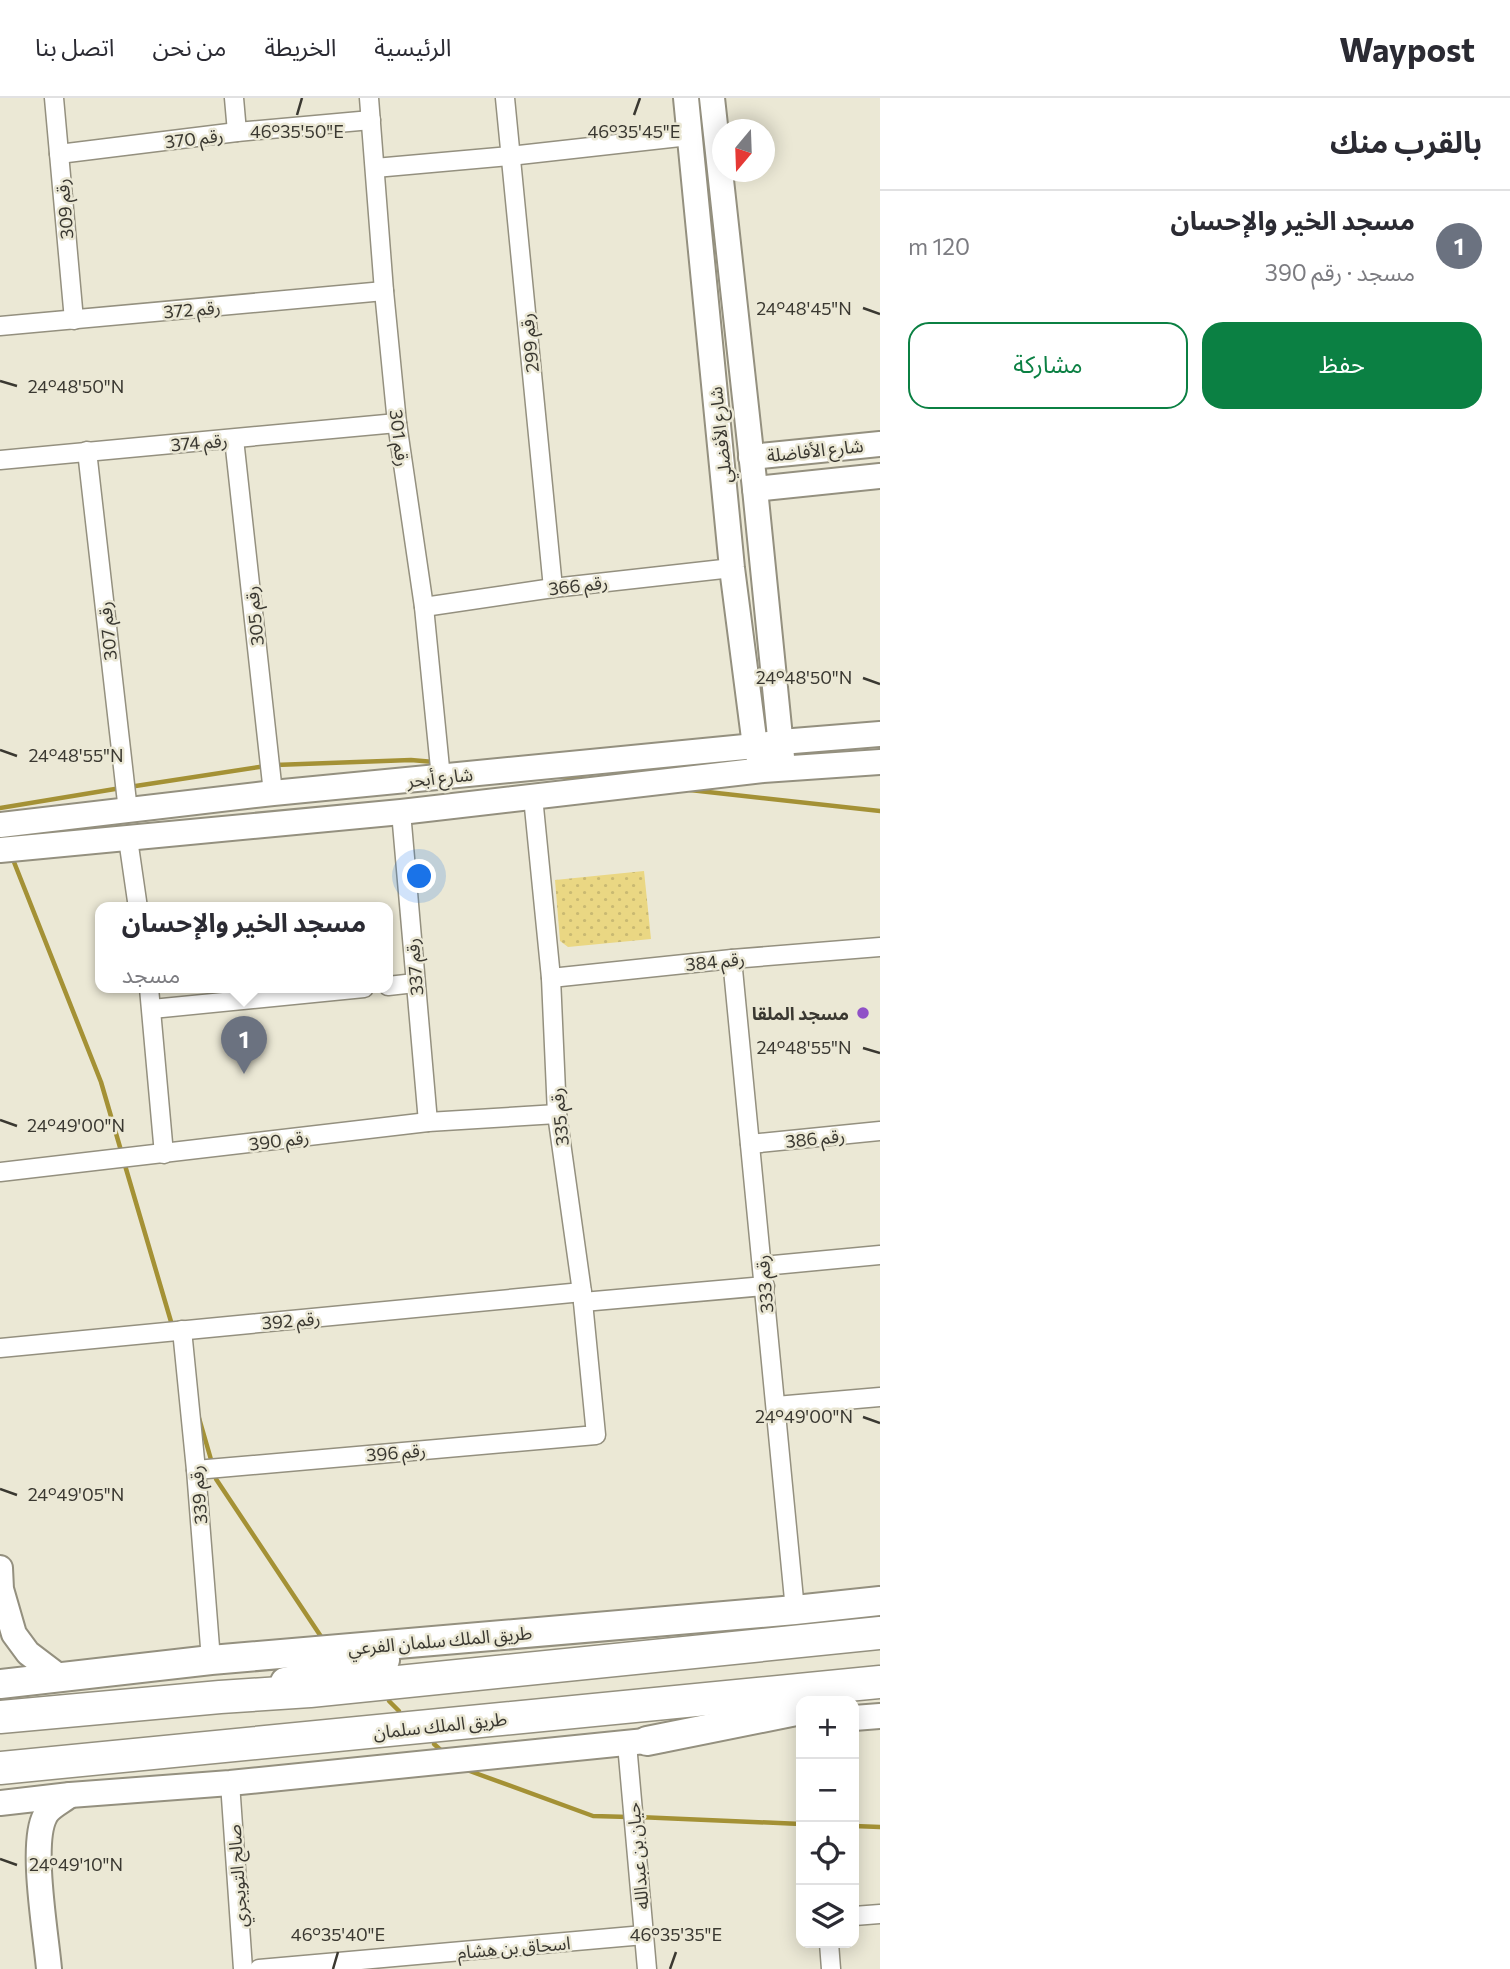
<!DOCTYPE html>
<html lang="ar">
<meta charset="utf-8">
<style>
body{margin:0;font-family:Commissioner,"Noto Sans Arabic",sans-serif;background:#f7f7f7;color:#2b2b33;direction:rtl}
.controls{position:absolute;right:21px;bottom:21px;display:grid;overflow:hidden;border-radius:14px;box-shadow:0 4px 18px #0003}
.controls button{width:63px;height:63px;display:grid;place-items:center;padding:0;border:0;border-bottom:2px solid #e1e1e2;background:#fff;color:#2b2b33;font:35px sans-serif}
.compass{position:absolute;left:712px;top:21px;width:63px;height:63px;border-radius:50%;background:#fff;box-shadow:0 4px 18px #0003;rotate:199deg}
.you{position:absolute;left:420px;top:779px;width:24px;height:24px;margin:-18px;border:5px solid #fff;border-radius:50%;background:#1a73e8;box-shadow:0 0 0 10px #1a73e833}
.badge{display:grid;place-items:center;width:46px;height:46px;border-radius:50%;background:#0b8043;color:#fff;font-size:23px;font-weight:700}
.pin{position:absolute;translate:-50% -58px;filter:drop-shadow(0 2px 4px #0008)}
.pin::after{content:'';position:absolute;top:37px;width:24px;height:21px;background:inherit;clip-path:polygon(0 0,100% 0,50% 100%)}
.popup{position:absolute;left:95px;top:804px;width:298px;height:91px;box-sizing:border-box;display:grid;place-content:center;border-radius:14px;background:#fff;filter:drop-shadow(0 2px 5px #0005);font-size:23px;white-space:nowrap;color:#7c7c81}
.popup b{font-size:26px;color:#2b2b33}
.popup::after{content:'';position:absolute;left:50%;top:100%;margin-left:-14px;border:14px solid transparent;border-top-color:#fff}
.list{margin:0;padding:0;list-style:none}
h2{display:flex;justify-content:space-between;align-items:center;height:91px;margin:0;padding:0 28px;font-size:30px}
h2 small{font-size:23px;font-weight:400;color:#7c7c81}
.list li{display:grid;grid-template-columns:46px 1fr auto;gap:21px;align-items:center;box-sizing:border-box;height:112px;padding:0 28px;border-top:2px solid #e1e1e2}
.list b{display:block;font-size:26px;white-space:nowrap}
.list p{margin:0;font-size:23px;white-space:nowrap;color:#7c7c81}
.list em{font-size:23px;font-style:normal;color:#7c7c81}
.actions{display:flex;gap:14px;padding:21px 28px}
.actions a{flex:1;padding:16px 0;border:2px solid #0b8043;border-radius:21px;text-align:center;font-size:24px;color:#0b8043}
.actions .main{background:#0b8043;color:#fff}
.icon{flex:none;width:38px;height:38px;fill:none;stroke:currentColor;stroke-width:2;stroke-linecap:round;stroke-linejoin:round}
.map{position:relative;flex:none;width:880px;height:1871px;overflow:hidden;direction:ltr}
header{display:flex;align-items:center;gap:42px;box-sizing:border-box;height:98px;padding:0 35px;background:#fff;border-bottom:2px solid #e1e1e2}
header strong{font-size:33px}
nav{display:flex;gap:38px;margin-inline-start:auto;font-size:24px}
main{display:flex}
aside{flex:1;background:#fff}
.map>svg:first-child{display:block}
.green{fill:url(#green-dots)}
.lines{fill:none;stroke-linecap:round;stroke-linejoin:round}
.stream{stroke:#a49135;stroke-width:4.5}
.street-casing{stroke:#94907f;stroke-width:21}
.secondary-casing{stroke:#94907f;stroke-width:28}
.primary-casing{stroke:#94907f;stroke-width:32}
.highway-casing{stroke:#94907f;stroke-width:35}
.street{stroke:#fff;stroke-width:18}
.secondary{stroke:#fff;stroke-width:24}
.primary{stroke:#fff;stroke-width:28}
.highway{stroke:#fff;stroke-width:32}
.ticks{fill:none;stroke:#3a3831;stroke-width:2.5}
.poi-dot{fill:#9051c7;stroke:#ebe8d5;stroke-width:2.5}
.labels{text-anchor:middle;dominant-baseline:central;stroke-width:5;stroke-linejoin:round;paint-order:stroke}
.street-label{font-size:18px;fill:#3a3831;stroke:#ebe8d5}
.poi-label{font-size:18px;font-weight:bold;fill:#3a3831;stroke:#ebe8d5;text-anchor:end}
.ticks-label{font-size:18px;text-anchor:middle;fill:#3a3831;stroke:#ebe8d5;stroke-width:5;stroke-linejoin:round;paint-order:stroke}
</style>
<header>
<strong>Waypost</strong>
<nav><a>الرئيسية</a><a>الخريطة</a><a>من نحن</a><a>اتصل بنا</a></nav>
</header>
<main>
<aside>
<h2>بالقرب منك<small></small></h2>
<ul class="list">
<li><span class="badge" style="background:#6b7280">1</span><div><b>مسجد الخير والإحسان</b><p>مسجد · رقم 390</p></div><em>120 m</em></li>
</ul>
<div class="actions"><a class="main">حفظ</a><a>مشاركة</a></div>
</aside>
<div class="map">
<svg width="880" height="1871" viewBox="0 0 880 1871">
<defs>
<pattern id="green-dots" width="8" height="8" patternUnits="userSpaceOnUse" patternTransform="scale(1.75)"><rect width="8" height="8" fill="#ead783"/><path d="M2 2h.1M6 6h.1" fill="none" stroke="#c9b972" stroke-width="1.8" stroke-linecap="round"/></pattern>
</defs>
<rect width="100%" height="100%" fill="#ebe8d5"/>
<!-- green -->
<path class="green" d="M644 773 651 841 568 849 560 843 555 782Z"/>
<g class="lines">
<!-- stream -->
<g class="stream">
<path d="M275 667 411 662 434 664"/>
<path d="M561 678 587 681"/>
<path d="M129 689 266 668"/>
<path d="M690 692 880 713"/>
<path d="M0 710 121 690"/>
<path d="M12 759 101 984 122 1056"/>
<path d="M124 1064 172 1227"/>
<path d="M199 1320 212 1365"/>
<path d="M214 1374 216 1381 322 1540"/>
<path d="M389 1603 399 1613"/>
<path d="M434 1646 444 1655"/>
<path d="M467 1672 593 1718 629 1719"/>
<path d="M638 1719 801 1726"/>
<path d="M854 1728 880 1729"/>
</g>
<defs>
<g id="street">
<path d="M54 0 74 222"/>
<path d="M234 0 237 34"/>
<path d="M369 0 384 193 397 325 424 509 441 680"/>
<path d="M505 0 553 490"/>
<path d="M59 56 237 34 371 22"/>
<path d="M375 70 510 58 689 38"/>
<path d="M0 228 384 193"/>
<path d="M234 341 273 695"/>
<path d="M87 353 128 713"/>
<path d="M0 362 397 325"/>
<path d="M424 509 553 490 732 470"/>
<path d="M401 714 428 1024"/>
<path d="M128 741 138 810"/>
<path d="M732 861 795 1512"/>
<path d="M551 880 732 861 880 849"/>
<path d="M388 888 415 885"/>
<path d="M149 890 164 1056"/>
<path d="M152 911 364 890"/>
<path d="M750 1046 880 1033"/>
<path d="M0 1074 428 1024 557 1016"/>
<path d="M763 1168 880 1157"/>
<path d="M583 1204 765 1188"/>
<path d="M182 1232 196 1372 211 1562"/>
<path d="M0 1250 582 1194"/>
<path d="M776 1308 880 1299"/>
<path d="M196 1372 596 1337 582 1194 557 1016 551 880 533 699"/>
<path d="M627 1646 647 1871"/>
<path d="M230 1685 243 1871"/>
<path d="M854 1818 880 1816"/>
<path d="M829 1845 831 1871"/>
<path d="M259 1871 644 1837"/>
</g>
<g id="secondary">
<path d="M686 0 732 470 755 648 760 663"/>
<path d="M712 0 755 391 782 659"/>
<path d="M751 359 880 346"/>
<path d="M755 391 880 378"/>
<path d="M0 727 273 695 755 648 781 644 880 636"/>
<path d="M0 752 401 714 763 672 880 664"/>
<path d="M0 1470 1 1491 14 1536 28 1555 61 1580"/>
<path d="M854 1620 880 1618"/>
<path d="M0 1705 70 1697 230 1685 665 1641"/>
<path d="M49 1871C46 1836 30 1746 45 1718 49 1709 63 1703 70 1697"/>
</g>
<g id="primary">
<path d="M285 1584 385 1562"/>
<path d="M0 1586 211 1562 795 1512 880 1503"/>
<path d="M647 1643 801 1612"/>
</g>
<g id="highway">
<path d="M0 1619 220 1599 310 1593 880 1535"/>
<path d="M0 1670 880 1584"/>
</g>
</defs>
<!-- street casing -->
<use href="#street" class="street-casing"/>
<!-- secondary casing -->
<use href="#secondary" class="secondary-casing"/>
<!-- primary casing -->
<use href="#primary" class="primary-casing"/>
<!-- highway casing -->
<use href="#highway" class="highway-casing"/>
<!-- street -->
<use href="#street" class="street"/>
<!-- secondary -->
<use href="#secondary" class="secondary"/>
<!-- primary -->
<use href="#primary" class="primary"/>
<!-- highway -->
<use href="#highway" class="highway"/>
</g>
<!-- ticks -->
<path class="ticks" d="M297 17 302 0M634 17 640 0M863 210 880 216M0 283 17 288M863 580 880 586M0 652 17 658M863 950 880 955M0 1022 17 1028M863 1319 880 1325M0 1391 17 1397M0 1761 17 1767M333 1871 338 1854M670 1871 676 1854"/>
<!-- markers -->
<circle class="poi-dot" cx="863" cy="915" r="7"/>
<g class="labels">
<!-- street labels -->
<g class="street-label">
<text transform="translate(194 40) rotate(-7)">رقم 370</text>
<text transform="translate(64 111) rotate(-95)">رقم 309</text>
<text transform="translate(192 211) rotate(-5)">رقم 372</text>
<text transform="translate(529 245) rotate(-96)">رقم 299</text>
<text transform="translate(720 337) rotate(-96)">شارع الأفضلي</text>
<text transform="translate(400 340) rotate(83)">رقم 301</text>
<text transform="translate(199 344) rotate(-5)">رقم 374</text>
<text transform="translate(815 352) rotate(-6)">شارع الأفاضلة</text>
<text transform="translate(578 487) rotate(-7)">رقم 366</text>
<text transform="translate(254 518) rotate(-96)">رقم 305</text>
<text transform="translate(107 533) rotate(-96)">رقم 307</text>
<text transform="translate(440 679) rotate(-6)">شارع أبحر</text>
<text transform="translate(715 863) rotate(-6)">رقم 384</text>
<text transform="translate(414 869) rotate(-95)">رقم 337</text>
<text transform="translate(559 1019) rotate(-96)">رقم 335</text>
<text transform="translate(815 1040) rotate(-6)">رقم 386</text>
<text transform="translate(279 1042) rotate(-7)">رقم 390</text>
<text transform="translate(764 1186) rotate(-95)">رقم 333</text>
<text transform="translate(291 1222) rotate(-5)">رقم 392</text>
<text transform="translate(396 1354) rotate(-5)">رقم 396</text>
<text transform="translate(198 1397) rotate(-95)">رقم 339</text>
<text transform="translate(440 1542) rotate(-5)">طريق الملك سلمان الفرعي</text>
<text transform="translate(440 1627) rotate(-6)">طريق الملك سلمان</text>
<text transform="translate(637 1758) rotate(-95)">حيان بن عبدالله</text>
<text transform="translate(237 1778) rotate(-94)">صالح التويجري</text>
<text transform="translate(514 1849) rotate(-5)">اسحاق بن هشام</text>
</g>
<!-- poi labels -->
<g class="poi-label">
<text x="849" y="915">مسجد الملقا</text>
</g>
</g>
<g class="ticks-label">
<text x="634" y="40">46°35'45"E</text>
<text x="297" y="40">46°35'50"E</text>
<text x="804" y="217">24°48'45"N</text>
<text x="76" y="295">24°48'50"N</text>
<text x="804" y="586">24°48'50"N</text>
<text x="76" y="664">24°48'55"N</text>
<text x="804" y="956">24°48'55"N</text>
<text x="76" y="1034">24°49'00"N</text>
<text x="804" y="1325">24°49'00"N</text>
<text x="76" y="1403">24°49'05"N</text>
<text x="76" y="1773">24°49'10"N</text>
<text x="338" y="1843">46°35'40"E</text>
<text x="676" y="1843">46°35'35"E</text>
</g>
</svg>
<div class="controls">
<button>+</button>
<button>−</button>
<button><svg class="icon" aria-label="locate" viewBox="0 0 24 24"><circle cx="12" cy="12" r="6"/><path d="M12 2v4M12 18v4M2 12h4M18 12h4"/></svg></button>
<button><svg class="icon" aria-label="layers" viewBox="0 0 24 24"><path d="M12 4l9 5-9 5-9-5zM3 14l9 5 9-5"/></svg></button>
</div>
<svg class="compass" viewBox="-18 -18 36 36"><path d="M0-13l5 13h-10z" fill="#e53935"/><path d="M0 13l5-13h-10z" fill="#7c7c81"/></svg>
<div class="you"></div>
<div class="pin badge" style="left:244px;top:976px;background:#6b7280">1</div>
<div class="popup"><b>مسجد الخير والإحسان</b>مسجد</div>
</div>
</main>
